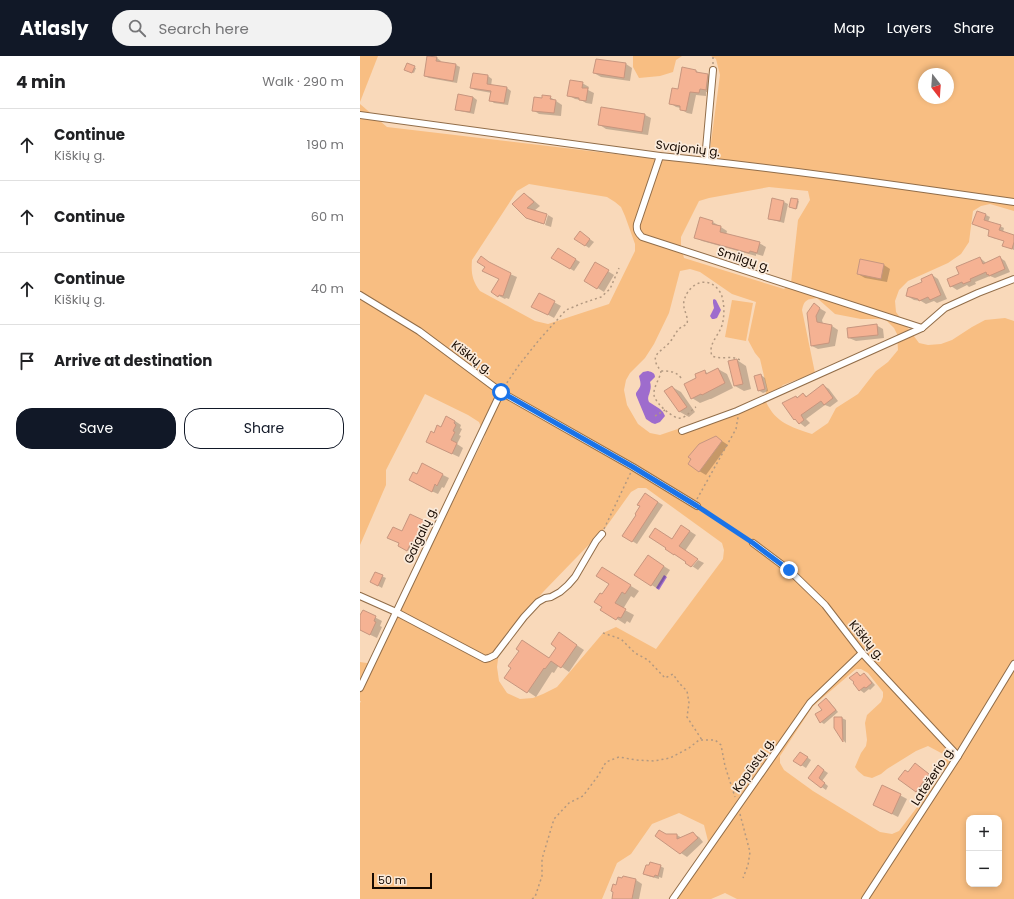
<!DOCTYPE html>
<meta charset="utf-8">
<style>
body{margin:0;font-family:Poppins,sans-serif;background:#f2f2f2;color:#202124}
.controls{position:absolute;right:12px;bottom:12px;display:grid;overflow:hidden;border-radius:8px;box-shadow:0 2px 6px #0003}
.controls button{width:36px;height:36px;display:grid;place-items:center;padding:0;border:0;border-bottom:1px solid #e0e0e0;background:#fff;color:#202124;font:20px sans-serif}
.compass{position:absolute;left:558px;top:12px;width:36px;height:36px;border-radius:50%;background:#fff;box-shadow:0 2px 6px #0003;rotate:163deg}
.scale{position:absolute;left:12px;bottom:10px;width:60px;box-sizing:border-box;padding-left:4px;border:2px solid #170a00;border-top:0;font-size:11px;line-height:14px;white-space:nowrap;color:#170a00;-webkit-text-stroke:3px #faeada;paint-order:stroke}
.stop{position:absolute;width:12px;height:12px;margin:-9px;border:3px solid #1a73e8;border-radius:50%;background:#fff}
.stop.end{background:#1a73e8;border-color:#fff;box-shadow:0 1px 4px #0008}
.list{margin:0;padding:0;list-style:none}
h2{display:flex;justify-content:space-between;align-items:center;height:52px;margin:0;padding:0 16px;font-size:17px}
h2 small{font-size:13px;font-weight:400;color:#757577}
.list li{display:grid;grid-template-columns:26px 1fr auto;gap:12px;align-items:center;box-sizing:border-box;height:72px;padding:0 16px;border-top:1px solid #e0e0e0}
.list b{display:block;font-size:15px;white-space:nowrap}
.list p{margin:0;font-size:13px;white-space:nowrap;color:#757577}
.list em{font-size:13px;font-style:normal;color:#757577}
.actions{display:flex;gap:8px;padding:12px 16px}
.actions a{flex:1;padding:9px 0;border:1px solid #111827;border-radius:16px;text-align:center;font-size:14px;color:#111827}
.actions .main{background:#111827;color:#fff}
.icon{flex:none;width:22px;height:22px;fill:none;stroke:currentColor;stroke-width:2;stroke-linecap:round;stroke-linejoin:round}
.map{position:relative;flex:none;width:654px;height:843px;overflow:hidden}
header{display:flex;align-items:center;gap:24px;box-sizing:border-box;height:56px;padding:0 20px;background:#111827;color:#fff}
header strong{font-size:19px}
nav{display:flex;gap:22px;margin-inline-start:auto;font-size:14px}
.search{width:280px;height:36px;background:#f2f2f2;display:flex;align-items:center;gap:10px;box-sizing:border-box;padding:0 14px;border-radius:22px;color:#757577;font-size:15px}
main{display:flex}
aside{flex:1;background:#fff}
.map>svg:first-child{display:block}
.green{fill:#f8be82;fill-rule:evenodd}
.water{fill:#9e6ccd}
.shadow{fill:#0003}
.building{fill:#f5b293;stroke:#c7967f}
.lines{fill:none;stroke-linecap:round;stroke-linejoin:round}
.street-casing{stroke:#916d49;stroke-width:8}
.path{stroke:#b39981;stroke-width:1.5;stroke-dasharray:2 3;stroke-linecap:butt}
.street{stroke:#fff;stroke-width:6}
.route{stroke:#1a73e8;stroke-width:5}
.labels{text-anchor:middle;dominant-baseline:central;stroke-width:3.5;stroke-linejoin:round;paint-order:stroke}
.street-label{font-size:12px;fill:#170a00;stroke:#faeada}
</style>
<header>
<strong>Atlasly</strong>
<div class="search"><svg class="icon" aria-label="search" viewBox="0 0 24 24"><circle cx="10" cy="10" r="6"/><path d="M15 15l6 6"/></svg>Search here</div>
<nav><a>Map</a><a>Layers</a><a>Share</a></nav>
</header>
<main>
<aside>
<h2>4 min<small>Walk · 290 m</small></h2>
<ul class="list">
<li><svg class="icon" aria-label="ahead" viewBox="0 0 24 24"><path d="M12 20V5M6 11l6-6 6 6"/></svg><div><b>Continue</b><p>Kiškių g.</p></div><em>190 m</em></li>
<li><svg class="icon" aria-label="ahead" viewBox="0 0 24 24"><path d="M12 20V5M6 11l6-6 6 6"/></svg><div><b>Continue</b></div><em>60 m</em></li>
<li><svg class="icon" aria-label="ahead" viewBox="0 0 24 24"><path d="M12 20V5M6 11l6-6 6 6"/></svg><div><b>Continue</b><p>Kiškių g.</p></div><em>40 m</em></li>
<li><svg class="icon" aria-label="arrive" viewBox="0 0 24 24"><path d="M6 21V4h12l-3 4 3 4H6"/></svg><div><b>Arrive at destination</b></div></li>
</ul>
<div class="actions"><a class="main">Save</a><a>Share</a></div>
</aside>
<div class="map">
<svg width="654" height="843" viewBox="0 0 654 843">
<rect width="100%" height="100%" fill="#f9d9ba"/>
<!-- green -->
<g class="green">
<path d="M0 0H18L0 46Z"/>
<path d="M273 0H322L316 4 313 16 300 20 279 22 273 11Z"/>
<path d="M351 0H654V155L630 148 621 150 613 155 611 170 609 186 601 198 588 207 548 225 539 234 535 245 536 256 559 287 568 289 581 288 592 284 612 271 625 264 645 262 654 265V843H377L365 837 351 843H316L338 811 348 785 344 769 319 757 292 768 271 798 257 807 242 843H0V647L1 645H0V606L13 608 125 380 119 366 108 359 65 338 26 414V429L0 489V48L27 71 348 109 360 19 356 3ZM564 18H588V42H564ZM169 128 247 141 255 146 261 151 265 160 275 188V195L249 248 188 268 175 265 120 235C112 224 111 217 112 204L157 135ZM409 131 448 135 450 144 438 164 431 227 424 233 324 202 321 191V181L339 145 349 142ZM330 213 340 216 372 238 396 246 388 284 395 297 400 303 407 333 405 339 362 358 300 379 290 377 278 368 267 349 264 334 266 324 270 317 285 302 294 288 309 257 320 215ZM457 242 475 258 501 263H522L527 265 534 272 537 278 538 294 528 306 516 315 498 338 476 352 468 367 452 378C431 371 416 367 406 346L423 329 455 317 442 254C444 244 447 243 457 242ZM278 432H286L362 487 364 494 363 503 296 593 256 571 243 577 197 631 183 638 173 642 160 643 147 637 139 625 137 611 139 595 146 578 184 535 246 471 271 436ZM496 613H501L508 617 523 636V641L521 646 507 659 505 667 507 684 506 690 501 697 495 711 498 715 504 720 512 722 521 718 527 713 556 695 568 690 583 698C585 705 585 710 583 717L539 775 532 778 520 776 453 735 424 714 420 707V700L453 650ZM609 762H639V828H609Z"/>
<path d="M372 244 393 247 386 285 365 281Z"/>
</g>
<!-- water -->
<g class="water">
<path d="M353 244 354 243 356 244 361 254 357 262 354 263H352L350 260 354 252 353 247Z"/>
<path d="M288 315C292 316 295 317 295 321L290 326C291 329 291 332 290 335 289 340 287 341 289 346L300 353 303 356 305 360 300 366 295 368 292 367 286 363 276 339V337C282 329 281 329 279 320L283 316Z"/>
<path d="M304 519 307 521 299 534 296 532Z"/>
</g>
<!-- shadow -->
<g class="shadow">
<path d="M68 1 77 2 81 5 80 6 96 9 100 11 97 27 69 22 65 20Z"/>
<path d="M47 8 56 12 54 17 45 13Z"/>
<path d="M266 8 272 12 270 25 241 21 234 17Z"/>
<path d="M336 15 342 18 348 19 354 23 352 37 346 36V40L336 39 332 58 327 57 321 53V52L316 51 310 47 319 34Z"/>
<path d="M114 18 128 20 132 23 131 30 147 32 151 35 148 49 134 47 130 44 132 37 115 34 111 32Z"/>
<path d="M222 27 229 31 228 34 234 37 232 48 226 47 221 44 215 43 208 39Z"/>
<path d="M99 39 113 41 117 44 114 58 100 55 96 53Z"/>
<path d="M190 41 202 49 201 60 179 58 173 54 182 43Z"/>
<path d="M285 59 291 62 288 79 246 73 240 69Z"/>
<path d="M164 138 171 142 180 150 174 155 187 159H186L183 168 173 165 166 161Z"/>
<path d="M413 143 424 146 428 148 424 167 413 164 409 162Z"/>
<path d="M437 144 439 145 437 153 432 152Z"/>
<path d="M188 159 193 162 191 171 185 169Z"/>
<path d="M626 159 630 161 628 166 640 170 644 172 643 176 654 180V194L643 189 645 185 633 182 629 179 630 175 613 168Z"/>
<path d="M353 166 367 175 366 179 399 187 406 191 403 200 396 198V200L342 185 335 181Z"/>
<path d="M224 179 234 186 229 192 216 183Z"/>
<path d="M198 193 220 206 214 215 193 202Z"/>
<path d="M639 201 645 205 650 216 635 222 630 220 615 226 616 228 609 231 607 229 597 234 591 230 600 219 620 202 625 206 626 207Z"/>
<path d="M235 207 254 219 244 236 225 224Z"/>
<path d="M524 209 530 213 527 226 505 222 498 218Z"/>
<path d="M150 218 157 221 149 243 146 242 145 243 139 240 140 223Z"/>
<path d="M572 219 578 223 587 243 577 247 574 245 566 248 561 245 554 244 547 240Z"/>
<path d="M179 238 201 250 194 262 172 250Z"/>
<path d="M454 249 466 256 462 264 463 268 472 270 478 274 475 290 458 293 452 290Z"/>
<path d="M516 269 523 273 524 282 496 285 489 282Z"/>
<path d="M377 304 386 310 391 333 384 335 375 330Z"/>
<path d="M358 313 367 318 373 332 351 343H350L340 347 332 342 338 323 344 315 349 318Z"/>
<path d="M401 319 405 322 408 335 403 337 398 334Z"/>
<path d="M463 329 469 333 478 345 470 351 465 349 446 363 450 367 445 371 435 363 437 342 443 338 448 341Z"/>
<path d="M312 331 321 336 335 356 329 361 320 356 306 335Z"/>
<path d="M95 365 101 369 100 372 102 373 99 379 101 380 97 388 103 392 99 401 73 389 74 378 81 372Z"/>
<path d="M356 381 368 389 346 419 339 415Z"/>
<path d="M63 409 89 422 84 432 82 431 78 438 56 428 57 420Z"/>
<path d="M290 441 303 449 277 488 264 480Z"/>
<path d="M64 466 70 470 61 489 59 487 54 497 45 493 40 488 35 485 42 476Z"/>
<path d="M328 474 336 479 325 495 327 505 306 493Z"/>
<path d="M294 504 310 514 298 533 276 519Z"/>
<path d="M338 504 344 507 338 514 332 510H333Z"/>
<path d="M242 512 279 535 274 542 271 540 263 553 274 559 270 567 267 565 265 568 257 563 243 551 242 540 250 528Z"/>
<path d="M15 517 26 522 22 532 15 528Z"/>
<path d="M3 555 22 565 20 570 22 571 17 582 0 574V559H1Z"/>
<path d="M200 578 224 594 209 616 199 609 194 617 192 616 176 641 146 621 153 611 160 594 163 585 190 603 198 592Z"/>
<path d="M497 617 502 620 504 618 508 621 515 629 510 634 509 633 504 637 500 634Z"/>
<path d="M466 644 469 645 478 656 464 668 461 666 456 659 463 654Z"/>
<path d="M475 662H482L486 664V687L484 685 475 672Z"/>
<path d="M444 699 451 704 446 712 435 705Z"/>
<path d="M561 712 575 722 563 739 540 722 549 717Z"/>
<path d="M462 713 468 717 462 725 468 730 466 734 449 722Z"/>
<path d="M523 730 547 743 538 761 520 752Z"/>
<path d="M333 778 339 781 343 786 327 801 321 797 306 779H317L322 782Z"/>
<path d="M300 810 304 812 302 822 299 821V823L288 820 284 818Z"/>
<path d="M276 824 282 828 279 843H253L257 830Z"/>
</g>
<!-- building -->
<g class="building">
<path d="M67 0 77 1 76 5 96 8 93 25 64 20Z"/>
<path d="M236 3 266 7 264 22 233 17Z"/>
<path d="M47 7 55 10 52 17 44 14Z"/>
<path d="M322 11 336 14V16L348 18 346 34 340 33 339 37 330 36 326 55 320 54V50L309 48 312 32 318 33Z"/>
<path d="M113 17 128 19 127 28 147 31 144 47 129 45 131 35 110 32Z"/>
<path d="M210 24 223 26 222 32H228L226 45 219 44V42L207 40Z"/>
<path d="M98 38 113 41 110 56 95 54Z"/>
<path d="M182 39 191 40 190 43 196 44 194 57 172 55 174 41 182 42Z"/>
<path d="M241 51 285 58 282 76 238 69Z"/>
<path d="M164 137 174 146 167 152 187 158 184 168 166 162 152 148Z"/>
<path d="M412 142 424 145 420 165 408 163Z"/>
<path d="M431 142 438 143 436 153 429 151Z"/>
<path d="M617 155 626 158 624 164 641 169 639 174 654 179V186L652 193 642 190 644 185 628 180 629 174 612 168Z"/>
<path d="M340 161 353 165 352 168 361 170 360 176 400 186 397 197 390 195 389 197 334 182Z"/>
<path d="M220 175 230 183 225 190 214 183Z"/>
<path d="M198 192 216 203 210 213 191 202Z"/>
<path d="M121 200 129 206 151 217 143 240 139 239 138 241 131 236 139 223 122 215 125 211 117 206Z"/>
<path d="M640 200 645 213 629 220 628 218 627 219 626 216 610 223 611 225 603 228 602 226 590 231 587 223 599 218 596 211 620 201 623 208Z"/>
<path d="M500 203 524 208 521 223 497 218Z"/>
<path d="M235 206 249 214 237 233 224 225Z"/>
<path d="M572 218 581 239 570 244 568 241 559 245 558 243 546 240 548 232 562 226 561 223Z"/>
<path d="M179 237 195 245 188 259 171 251Z"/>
<path d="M454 247 460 252 456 260 457 266 472 269 469 287 451 290 447 257Z"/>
<path d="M517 268 518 279 488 282 487 272Z"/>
<path d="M377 303 383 328 374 330 368 305Z"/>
<path d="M358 312 365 327 342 339 341 338 331 343 324 328 336 322 335 318 345 314 346 318Z"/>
<path d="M401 318 405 333 398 335 394 320Z"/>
<path d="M463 328 473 342 464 349 461 345 441 359 444 364 439 368 435 363 434 364 422 347 436 340 437 342 443 337 446 341Z"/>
<path d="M312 330 327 351 319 356 304 335Z"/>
<path d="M86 360 95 365 94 367 96 369 93 375 95 376 91 384 97 387 92 398 66 386 71 375 74 377 77 369 81 371Z"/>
<path d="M356 380 362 385 339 416 328 408 331 403 328 401 339 388Z"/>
<path d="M62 407 83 418 77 430 75 428 72 436 49 424 53 416 57 418Z"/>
<path d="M285 437 298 446 272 486 262 480 276 459 275 458 280 450 277 449Z"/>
<path d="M50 458 65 465 54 486 52 485 47 495 38 490 39 487 27 482 33 471 42 475Z"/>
<path d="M321 469 330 475 319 490 338 503 331 511 325 507 326 506 314 498V499L305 493 306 492 289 481 295 472 312 483Z"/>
<path d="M288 499 304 510 291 530 274 519Z"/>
<path d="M242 511 271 529 265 538 262 536 255 547 266 553 261 562 258 561 256 564 240 554 242 551 234 546 240 537 242 538 249 528 236 520Z"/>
<path d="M15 516 23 519 18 530 10 526Z"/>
<path d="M3 554 16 560 14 565 16 566 10 579 0 574V559Z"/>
<path d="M199 576 217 589 201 612 191 605 185 613 184 612 167 637 144 622 151 612 148 610 159 595 156 593 162 584 189 602 196 592 191 588Z"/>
<path d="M497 616 500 620 504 617 512 627 506 632 504 631 499 635 493 627 494 626 489 622Z"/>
<path d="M466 642 476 654 460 667 455 658 462 654 458 649Z"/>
<path d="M474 661H482L483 686 474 672Z"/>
<path d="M440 696 448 701 441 710 433 705Z"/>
<path d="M555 707 569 718 556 736 538 723 545 714 548 716Z"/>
<path d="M458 709 464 714 459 722 465 727 461 732 448 722Z"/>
<path d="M522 729 541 738 532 758 513 749Z"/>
<path d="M299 774 306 778H317V783L333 776 338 782 320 798 295 780Z"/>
<path d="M290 806 301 809 298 820 295 819 294 821 283 818 286 809H289Z"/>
<path d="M263 820 276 823 272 843H252L253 836 251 835 253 828 256 829 258 821 262 822Z"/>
</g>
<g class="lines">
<defs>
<g id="street">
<path d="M0 59 300 100C418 112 536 129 654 146"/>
<path d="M300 100 277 168C276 174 278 177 282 181L562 272"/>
<path d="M345 104 353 14"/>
<path d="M0 239 59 275 141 336 273 411 337 450"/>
<path d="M322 375 377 355 562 272 585 252 618 237 654 223"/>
<path d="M393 487 429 514 465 549 502 597 598 700"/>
<path d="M0 540 36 556 125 603 129 602 135 599 164 561 178 546 185 542 191 541 200 536 208 529 215 521 236 485 242 478"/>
<path d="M0 632 141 336"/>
<path d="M313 843 450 647 502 597"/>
<path d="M505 843 598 700 654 608"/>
</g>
</defs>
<!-- street casing -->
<use href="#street" class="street-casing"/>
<!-- path -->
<g class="path">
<path d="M353 8V0"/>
<path d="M301 315C300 323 293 331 294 339 295 347 314 364 321 362 327 361 331 354 336 351"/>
<path d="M321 322C316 315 309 315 301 315 288 299 300 297 309 287 313 283 315 277 319 273 321 271 324 270 327 268 329 260 322 253 324 245 328 227 349 218 360 236 365 244 365 263 361 272 357 281 348 289 352 300 361 304 372 299 380 304H382"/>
<path d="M144 331 159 309 179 284 206 254 223 247 241 241 250 233 259 212"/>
<path d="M295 360 305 354"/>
<path d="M337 443 376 373 378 361"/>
<path d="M343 454 387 483"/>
<path d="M244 473 271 416"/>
<path d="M243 577 261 583 275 597 288 604 305 622 313 618 319 627 327 635 329 647 327 661 342 684"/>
<path d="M380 758 390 796 388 809 383 822"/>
<path d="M172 843 175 841 182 820V803L194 763 209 747 223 740 238 720 246 706 259 701 276 704 294 705 310 702 329 692 339 684H355L361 689 365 710 375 741"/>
</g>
<!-- street -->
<use href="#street" class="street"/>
</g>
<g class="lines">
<!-- route -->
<path class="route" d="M141 336 273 411 337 450 393 487 429 514"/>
</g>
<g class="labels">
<!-- street labels -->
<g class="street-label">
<text transform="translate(328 92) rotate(7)">Svajonių g.</text>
<text transform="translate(384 203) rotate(18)">Smilgų g.</text>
<text transform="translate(112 301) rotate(37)">Kiškių g.</text>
<text transform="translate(60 479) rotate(-65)">Gaigalų g.</text>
<text transform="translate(507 584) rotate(50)">Kiškių g.</text>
<text transform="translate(393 709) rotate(-55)">Kopūstų g.</text>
<text transform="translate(572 720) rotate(-57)">Latežerio g.</text>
</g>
</g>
</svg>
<div class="controls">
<button>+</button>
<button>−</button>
</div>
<svg class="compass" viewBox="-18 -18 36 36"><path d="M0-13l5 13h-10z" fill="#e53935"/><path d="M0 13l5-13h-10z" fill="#757577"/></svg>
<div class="scale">50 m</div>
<div class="stop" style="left:141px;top:336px"></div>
<div class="stop end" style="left:429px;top:514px"></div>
</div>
</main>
